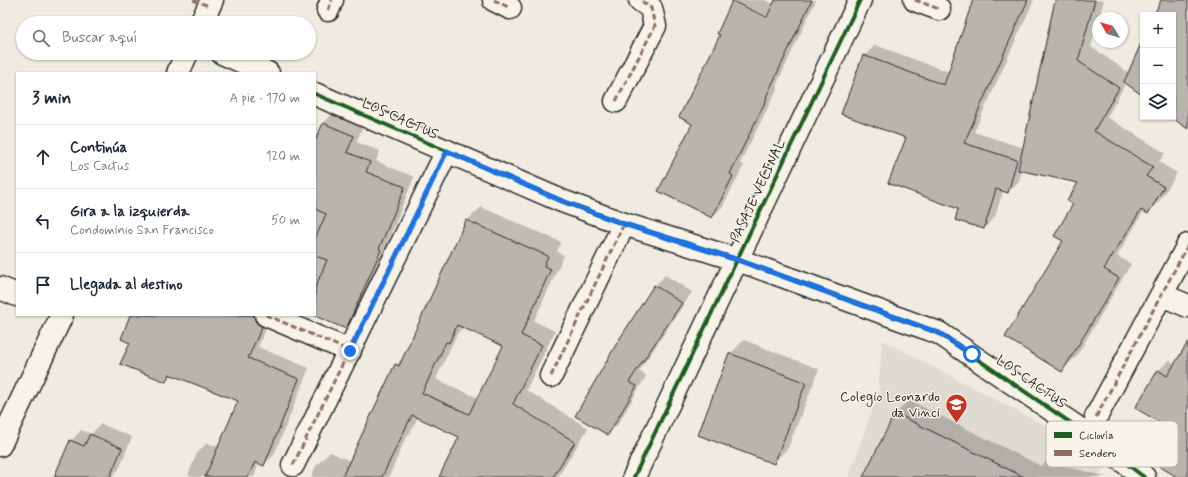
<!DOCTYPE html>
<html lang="es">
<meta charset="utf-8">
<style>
body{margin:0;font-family:Mynerve,sans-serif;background:#f6f6f7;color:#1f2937}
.controls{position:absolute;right:12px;top:12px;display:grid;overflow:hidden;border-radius:0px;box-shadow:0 1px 3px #0004}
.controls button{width:36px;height:36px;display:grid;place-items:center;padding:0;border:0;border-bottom:1px solid #e0e1e3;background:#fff;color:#1f2937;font:20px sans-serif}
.compass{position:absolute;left:1092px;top:12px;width:36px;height:36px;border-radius:50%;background:#fff;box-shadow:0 1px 3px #0004;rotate:308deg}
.stop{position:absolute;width:12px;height:12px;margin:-9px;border:3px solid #1a73e8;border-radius:50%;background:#fff}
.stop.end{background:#1a73e8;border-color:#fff;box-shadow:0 1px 4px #0008}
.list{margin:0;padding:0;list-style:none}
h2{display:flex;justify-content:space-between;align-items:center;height:52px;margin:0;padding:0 16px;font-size:17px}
h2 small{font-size:13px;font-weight:400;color:#747a83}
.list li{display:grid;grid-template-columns:26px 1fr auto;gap:12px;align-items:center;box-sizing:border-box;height:64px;padding:0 16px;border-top:1px solid #e0e1e3}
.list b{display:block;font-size:15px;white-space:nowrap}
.list p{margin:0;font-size:13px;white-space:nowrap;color:#747a83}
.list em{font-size:13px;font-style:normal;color:#747a83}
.icon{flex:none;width:22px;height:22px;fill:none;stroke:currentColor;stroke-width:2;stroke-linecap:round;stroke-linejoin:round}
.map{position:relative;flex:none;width:1188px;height:477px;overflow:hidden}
.search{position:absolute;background:#fff;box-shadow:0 1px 3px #0004;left:16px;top:16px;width:300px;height:44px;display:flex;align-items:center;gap:10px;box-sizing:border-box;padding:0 14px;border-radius:22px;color:#747a83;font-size:15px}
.panel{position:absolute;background:#fff;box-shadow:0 1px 3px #0004;left:16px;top:72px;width:300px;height:244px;border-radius:0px}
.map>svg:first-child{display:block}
.built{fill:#dedbd1}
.shadow{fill:#0003;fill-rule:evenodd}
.building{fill:#b8b5ae;stroke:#2b2b2b;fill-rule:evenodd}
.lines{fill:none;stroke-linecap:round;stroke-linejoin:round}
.street-casing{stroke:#2b2b2b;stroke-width:25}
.street{stroke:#f7f3e8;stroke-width:22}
.quiet{stroke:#8d6e63;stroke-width:3;stroke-dasharray:6 3;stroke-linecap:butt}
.cycleway-casing{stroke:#f7f3e8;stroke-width:6}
.cycleway{stroke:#1b5e20;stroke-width:4}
.route{stroke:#1a73e8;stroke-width:5}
.labels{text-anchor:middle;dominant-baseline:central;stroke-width:3;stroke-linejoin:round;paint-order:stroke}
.street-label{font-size:14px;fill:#2b2b2b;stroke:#f7f3e8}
.poi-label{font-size:14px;fill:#2b2b2b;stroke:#f7f3e8;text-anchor:end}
.key{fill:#f7f3e8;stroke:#bab7af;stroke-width:1}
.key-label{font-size:11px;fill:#2b2b2b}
</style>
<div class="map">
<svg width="1188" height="477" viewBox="0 0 1188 477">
<rect width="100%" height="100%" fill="#efebe0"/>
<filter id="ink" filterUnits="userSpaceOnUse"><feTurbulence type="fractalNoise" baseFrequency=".025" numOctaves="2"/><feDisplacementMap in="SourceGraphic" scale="8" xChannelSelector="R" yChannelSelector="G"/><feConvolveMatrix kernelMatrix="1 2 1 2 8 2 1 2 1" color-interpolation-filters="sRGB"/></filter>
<g filter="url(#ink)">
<!-- built -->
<path class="built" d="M882 340 1106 457 1100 477H849L878 393Z"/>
<!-- shadow -->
<g class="shadow">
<path d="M734 0H764L774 4 776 0H816L776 86 778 87 740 163 744 165 723 206 712 217 693 123ZM736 2 772 18 771 20 736 4Z"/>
<path d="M974 0H1034L974 132 1024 148 1056 0H1104L1091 47 1129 73 1143 42V95L1126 83 1107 117 1165 153 1159 162 1177 173 1161 199 1147 213 1144 211 1117 256 1131 264 1076 357 1062 370 1064 241 1079 183 1022 170 1019 181 1008 192 1003 191 995 217 984 228 960 208 907 138 864 56 875 45 949 72Z"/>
<path d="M334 113 363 126 356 142 380 151 376 161 414 177 389 239 391 240 356 317 346 328 315 315V131L319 133 323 123Z"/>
<path d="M481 207 561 242 557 252 564 255 534 321 555 331 526 390 588 428 558 477H440L461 436 418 417 409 435 405 439 389 477H311L316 466 330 452 350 461 396 365 405 356 467 221ZM463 327 504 346 478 398 436 379 457 334Z"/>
<path d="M665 275 692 292 639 371 646 376 618 424 608 434 655 286Z"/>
<path d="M131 315H240L239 318 266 329 258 347 309 368 274 455 263 465 259 463 254 477H193L188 475 197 453 207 443 219 447 239 401 173 374 165 381 131 342Z"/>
<path d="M744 340 819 369 788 448 774 462 730 354Z"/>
<path d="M1188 349V477H1179V434L1158 371 1169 360 1175 364Z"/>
<path d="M909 400 1041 466 1047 461 1106 477H864L896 413Z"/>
<path d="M101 424 132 437 119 469 111 477H55L71 441 81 430 91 434Z"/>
</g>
<!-- building -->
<g class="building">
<path d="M775 0H812L766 97 767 98 730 174 733 176 712 218 658 191 692 124 679 117 720 35 717 34 732 1 767 17Z"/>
<path d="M973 0H1028L964 143 1017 160 1008 193 996 189 984 229 955 220 958 209 888 183 906 138 841 114 863 55 944 85Z"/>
<path d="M1055 0H1095L1078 61 1119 88 1094 131 1153 167 1146 176 1164 187 1148 214 1141 210 1104 269 1119 278 1062 372 1005 337 1063 241 1054 236 1073 204 1067 201 1078 183 1018 170Z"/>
<path d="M1161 0H1188V129L1171 117H1173V15H1154Z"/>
<path d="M1143 39V96L1124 82Z"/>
<path d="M323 123 354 136 347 152 370 162 366 172 405 187 379 249 381 250 346 329 315 316V288L327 260 315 256V239L326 214 315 209V141Z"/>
<path d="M466 220 548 256 544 266 551 269 521 335 542 345 513 404 575 442 553 477H439L459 437 412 415 382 477H342L395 364 399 366ZM457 325 503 346 469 414 422 393 446 342 449 343Z"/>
<path d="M654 285 682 303 629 382 637 386 608 435 575 416 617 343Z"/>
<path d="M130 315H254L256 322 262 327 248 358 299 379 264 466 255 462 248 477H205L238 401 169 374 166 382 120 364 130 343 121 339Z"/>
<path d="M1188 342V477H1177L1159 466 1178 433 1135 408 1158 370 1167 376Z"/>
<path d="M729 353 806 383 774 464 698 435Z"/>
<path d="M895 413 1024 477H863Z"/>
<path d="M90 434 122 448 110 477H54L70 440 84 446Z"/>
</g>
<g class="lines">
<defs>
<g id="street">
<path d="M494 0 510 8"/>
<path d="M915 0 939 9"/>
<path d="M328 10 332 0"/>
<path d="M201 23 212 0"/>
<path d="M222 53 268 73"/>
<path d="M178 73 187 53"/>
<path d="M315 94 562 201 624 224 738 260 939 333 1087 434 1144 477"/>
<path d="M616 101 655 26 651 8 640 0"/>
<path d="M0 288 17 295"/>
<path d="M1162 295 1188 306"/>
<path d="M266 315 350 351"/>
<path d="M551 376 624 224"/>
<path d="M1096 417 1188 245"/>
<path d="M0 445 62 315"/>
<path d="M293 465 447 151"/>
<path d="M634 477 860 0"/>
</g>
</defs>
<!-- street casing -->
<use href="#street" class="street-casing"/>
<!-- street -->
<use href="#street" class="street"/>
<!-- quiet -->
<g class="quiet">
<path d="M193 0 209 6"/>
<path d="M494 0 510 8"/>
<path d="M915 0 939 9"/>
<path d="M328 10 332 0"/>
<path d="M616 101 655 26 651 8 640 0"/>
<path d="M266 315 350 351"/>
<path d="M551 376 624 224"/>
<path d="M1096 417 1188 245"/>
<path d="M293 465 447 151"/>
</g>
<defs>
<g id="cycleway">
<path d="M315 94 562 201 624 224 738 260 939 333 1087 434 1144 477"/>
<path d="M634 477 860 0"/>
</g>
</defs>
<!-- cycleway casing -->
<use href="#cycleway" class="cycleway-casing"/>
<!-- cycleway -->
<use href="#cycleway" class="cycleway"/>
</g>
</g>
<g class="lines" filter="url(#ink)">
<!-- route -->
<path class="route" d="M350 351 447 151 562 201 624 224 738 260 939 333 972 354"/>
</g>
<!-- icons -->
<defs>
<symbol id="school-pin" viewBox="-11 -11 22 30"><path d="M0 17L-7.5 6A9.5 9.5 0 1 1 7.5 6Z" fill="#c8321e" stroke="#f7f3e8"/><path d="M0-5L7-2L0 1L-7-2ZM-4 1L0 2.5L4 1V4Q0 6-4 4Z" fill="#fff"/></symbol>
</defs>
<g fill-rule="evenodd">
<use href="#school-pin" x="944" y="392" width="25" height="34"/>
</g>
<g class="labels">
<!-- street labels -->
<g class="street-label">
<text transform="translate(400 119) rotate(24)">LOS CACTUS</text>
<text transform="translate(758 191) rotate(-65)">PASAJE VECINAL</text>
<text transform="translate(1031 382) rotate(35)">LOS CACTUS</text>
</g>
<!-- poi labels -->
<g class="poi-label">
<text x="940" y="397">Colegio Leonardo<tspan x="940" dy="16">da Vinci</tspan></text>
</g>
</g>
<!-- legend -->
<rect x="1046" y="421" width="132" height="46" rx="6" class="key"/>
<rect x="1054" y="432" width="18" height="6" fill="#1b5e20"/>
<rect x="1054" y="450" width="18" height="6" fill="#8d6e63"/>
<g class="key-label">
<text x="1079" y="439">Ciclovía</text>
<text x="1079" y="457">Sendero</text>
</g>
</svg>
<div class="controls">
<button>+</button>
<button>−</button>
<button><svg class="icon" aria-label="layers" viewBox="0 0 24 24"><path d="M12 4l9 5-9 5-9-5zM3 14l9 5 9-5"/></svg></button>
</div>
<svg class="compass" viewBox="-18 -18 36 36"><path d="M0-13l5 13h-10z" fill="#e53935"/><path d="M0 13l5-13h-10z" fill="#747a83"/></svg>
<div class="stop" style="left:972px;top:354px"></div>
<div class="stop end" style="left:350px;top:351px"></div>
<div class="search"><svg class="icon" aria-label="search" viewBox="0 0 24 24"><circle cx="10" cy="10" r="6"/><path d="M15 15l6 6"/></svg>Buscar aquí</div>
<section class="panel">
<h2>3 min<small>A pie · 170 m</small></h2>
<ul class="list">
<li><svg class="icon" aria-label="ahead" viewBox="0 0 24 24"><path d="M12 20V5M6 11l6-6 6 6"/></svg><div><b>Continúa</b><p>Los Cactus</p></div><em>120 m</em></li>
<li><svg class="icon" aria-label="left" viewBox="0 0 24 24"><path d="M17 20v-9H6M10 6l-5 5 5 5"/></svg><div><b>Gira a la izquierda</b><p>Condominio San Francisco</p></div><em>50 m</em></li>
<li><svg class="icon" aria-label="arrive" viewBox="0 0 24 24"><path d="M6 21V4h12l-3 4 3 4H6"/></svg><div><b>Llegada al destino</b></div></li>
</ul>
</section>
</div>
